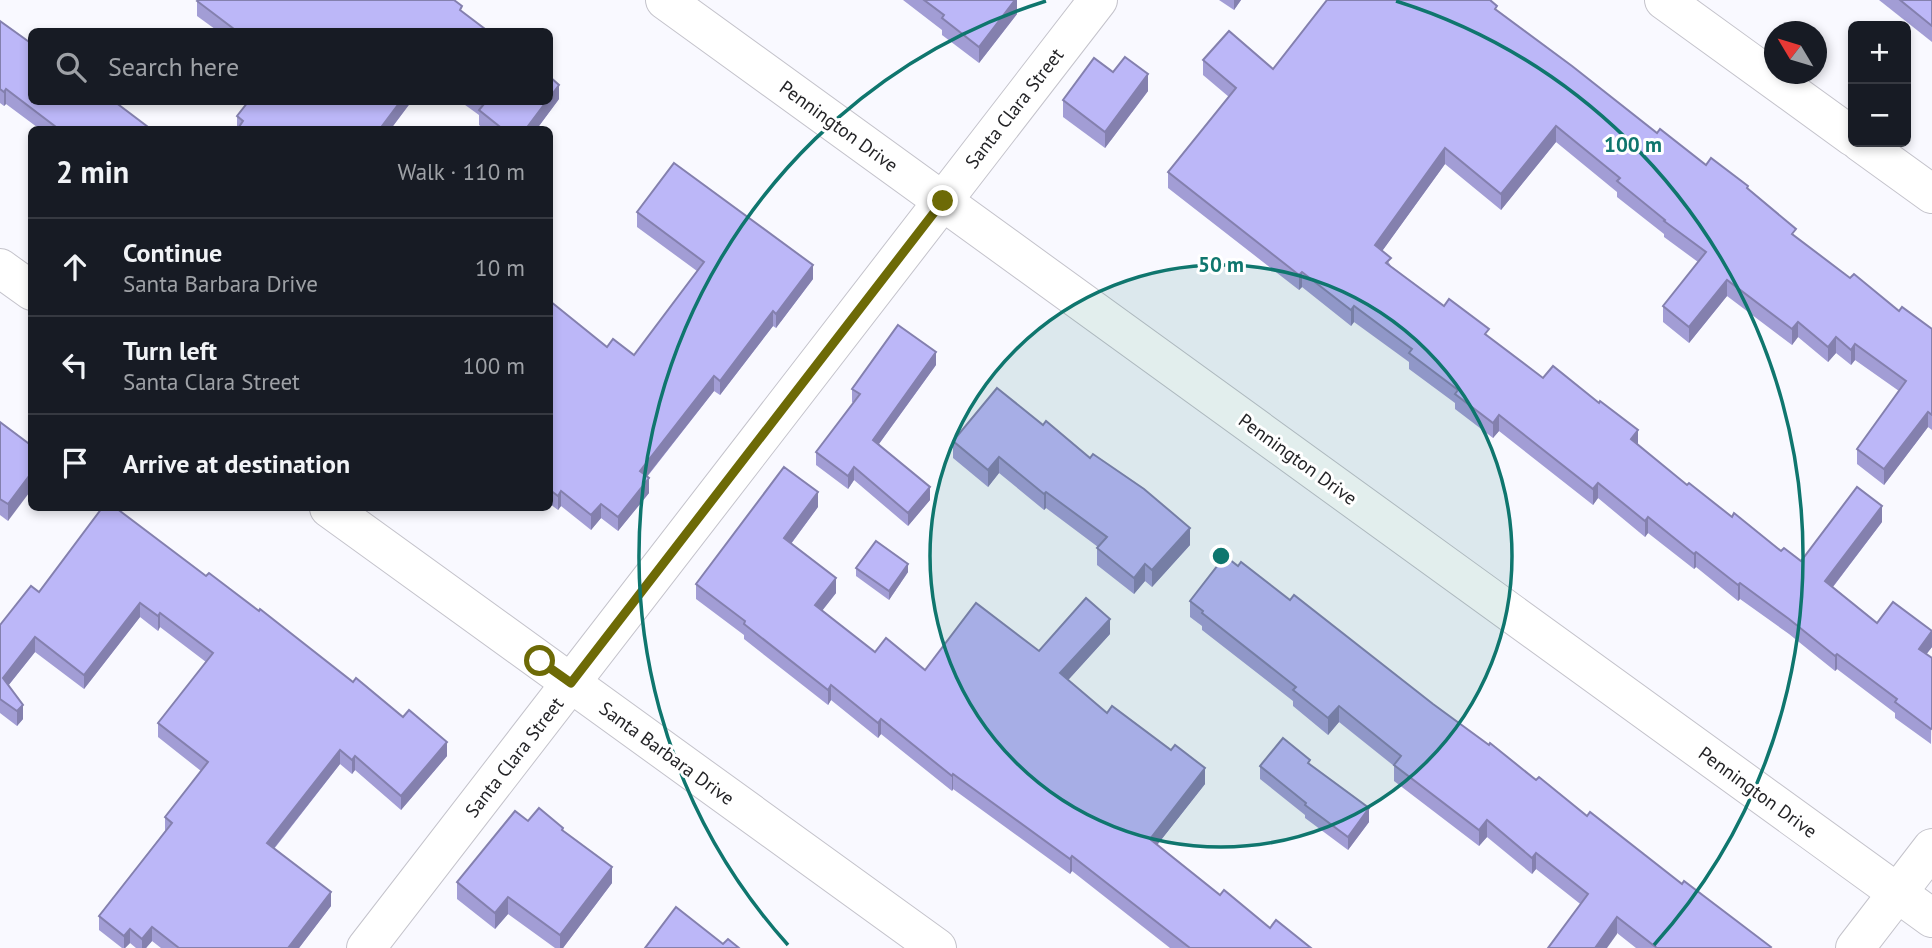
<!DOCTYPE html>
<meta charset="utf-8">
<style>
body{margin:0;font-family:"PT Sans",sans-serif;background:#20242c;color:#f1f3f6}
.controls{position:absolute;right:21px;top:21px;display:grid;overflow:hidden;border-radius:10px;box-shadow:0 4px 10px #0003}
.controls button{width:63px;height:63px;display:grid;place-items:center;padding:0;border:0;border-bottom:2px solid #363941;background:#171b24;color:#f1f3f6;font:35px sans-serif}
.compass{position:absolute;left:1764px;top:21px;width:63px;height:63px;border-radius:50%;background:#171b24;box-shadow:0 4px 10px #0003;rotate:308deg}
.stop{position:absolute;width:21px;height:21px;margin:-16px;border:5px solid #6d6a06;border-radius:50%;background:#fff}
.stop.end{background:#6d6a06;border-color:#fff;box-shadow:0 2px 7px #0008}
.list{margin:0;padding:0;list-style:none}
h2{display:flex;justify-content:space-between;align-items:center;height:91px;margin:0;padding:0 28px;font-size:30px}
h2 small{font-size:23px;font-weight:400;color:#9ea1a6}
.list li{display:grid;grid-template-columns:46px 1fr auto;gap:21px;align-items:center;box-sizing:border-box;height:98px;padding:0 28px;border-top:2px solid #363941}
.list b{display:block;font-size:26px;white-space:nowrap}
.list p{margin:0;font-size:23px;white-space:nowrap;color:#9ea1a6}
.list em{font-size:23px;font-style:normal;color:#9ea1a6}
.icon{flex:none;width:38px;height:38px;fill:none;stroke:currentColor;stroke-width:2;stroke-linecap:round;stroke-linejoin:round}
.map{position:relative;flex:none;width:1932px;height:948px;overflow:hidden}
.search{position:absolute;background:#171b24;box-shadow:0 4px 10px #0003;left:28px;top:28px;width:525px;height:77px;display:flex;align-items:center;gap:18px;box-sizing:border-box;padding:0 24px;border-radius:10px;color:#9ea1a6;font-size:26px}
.panel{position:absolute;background:#171b24;box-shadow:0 4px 10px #0003;left:28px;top:126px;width:525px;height:385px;border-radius:10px}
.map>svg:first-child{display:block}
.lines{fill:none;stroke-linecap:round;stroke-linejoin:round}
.minor-casing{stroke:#c4c3cb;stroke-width:40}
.minor{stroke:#fff;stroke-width:38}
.wall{fill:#a29dd5}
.shaded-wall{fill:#8480ae}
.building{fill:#bcb7f8;stroke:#8480ae;stroke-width:2}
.route{stroke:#6d6a06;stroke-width:9}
.ring{fill:none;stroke:#0f766e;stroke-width:3.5}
.labels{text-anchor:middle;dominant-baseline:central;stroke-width:6;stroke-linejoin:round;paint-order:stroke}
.street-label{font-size:19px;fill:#242427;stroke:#fff}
.centre{fill:#0f766e;stroke:#fff;stroke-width:3.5}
.ring-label{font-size:21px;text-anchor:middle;font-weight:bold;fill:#0f766e;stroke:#fff;stroke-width:6;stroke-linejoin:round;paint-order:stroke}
</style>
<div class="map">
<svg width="1932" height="948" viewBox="0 0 1932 948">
<rect width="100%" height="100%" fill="#f9f9ff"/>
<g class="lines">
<defs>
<g id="minor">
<path d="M665 0 1932 918"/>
<path d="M1664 0 1853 137"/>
<path d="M1860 142 1932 194"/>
<path d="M0 268 32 291"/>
<path d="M329 508 937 948"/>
<path d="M366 948 1098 0"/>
<path d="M1855 948 1932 848"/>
</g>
</defs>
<!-- minor casing -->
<use href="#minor" class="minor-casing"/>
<!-- minor -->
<use href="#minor" class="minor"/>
</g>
<!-- wall -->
<g class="wall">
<path d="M903 0H1017V14L979 63 942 35V30Z"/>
<path d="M1219 0H1241L1234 10Z"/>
<path d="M1879 0H1932V42Z"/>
<path d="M197 1 462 12 489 32H219L197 16Z"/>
<path d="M1497 11 1657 133 1706 165 1748 189 1796 237 1850 278 1899 311 1932 329V430L1928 427 1884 485 1857 464V449L1899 391 1855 360 1851 365 1836 353 1828 362 1798 337 1792 345 1727 296 1689 343 1663 322V306L1698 262 1664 237V234L1617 197V192L1556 142 1501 210 1445 164 1382 251 1391 266 1444 306 1489 337 1543 378 1638 445 1687 485 1781 551 1801 561 1882 522 1833 587 1877 623 1932 647 1926 654 1932 659 1931 744 1895 718V713L1837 669 1835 671 1789 634 1740 599 1738 601 1696 567 1694 569 1648 533 1645 537 1598 498 1593 505 1499 431 1493 438 1455 409V403L1409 369V362L1354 322 1351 326 1302 287 1299 290 1168 188V172L1229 97 1203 75V60L1273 69Z"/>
<path d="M0 21 32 44 152 130H41L6 104 4 106 0 103Z"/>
<path d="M1148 91 1105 148 1063 117V100Z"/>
<path d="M559 99 536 130H485L479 125V115L461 102H550Z"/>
<path d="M411 102 390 130H237V116Z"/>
<path d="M637 212 813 279 776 328 773 326 720 395 714 391 647 477 649 493 618 531 601 518 591 530 561 506 558 510 550 504V301L607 347 634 355 697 271 637 227Z"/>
<path d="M936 365 879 444 930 500 908 526 854 480 848 489 816 465V452L854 403 852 402V389Z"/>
<path d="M997 388 1190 545 1152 587 1145 581 1134 594 1097 565V548L1098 547 1046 508 1044 510 999 473 988 487 953 458V441Z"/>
<path d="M0 422 32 446 8 521 0 515Z"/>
<path d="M818 507 791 544 836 593 822 610 875 652 925 670 1039 651 1110 634 1068 680 1107 713 1205 784 1157 845 1220 895 1270 928 1311 948H1170L1072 871 1070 874 953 789 952 791 881 734 878 738 831 700 828 705 744 639V635L696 599V584Z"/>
<path d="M1238 566 1290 600 1587 816 1682 884 1771 948H1636L1536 869 1532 874 1487 837 1479 846 1394 781V766L1339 722 1328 735 1293 706V701L1202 630V626L1190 617V601Z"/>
<path d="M856 568 908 572 889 600 856 576Z"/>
<path d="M206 576 447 756 401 810 355 770 352 774 340 764 274 849 331 906 299 948H161L152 941 146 948H136L130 943 125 948H122L99 930V916L165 831V817L201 771 158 737V723L206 662 160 627 158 631 140 617 84 689 35 652 8 686 23 719 17 726 0 713V625L39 592Z"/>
<path d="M1310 765 1369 822 1348 850 1305 818V815L1260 779V766Z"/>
<path d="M528 821 563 831 612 883 563 948H555L508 914 495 929 457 899V882Z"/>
</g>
<!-- shaded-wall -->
<g class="shaded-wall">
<path d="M1015 0H1017V14L979 63V47Z"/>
<path d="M1234 0H1241L1234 10Z"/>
<path d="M1148 74V91L1105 148V132Z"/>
<path d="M559 85V99L536 130H525L546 102H550V97Z"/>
<path d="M6 89V104L4 106V92Z"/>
<path d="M400 102H411L390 130H379Z"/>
<path d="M1556 126V142L1501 210V194Z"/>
<path d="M1445 148V164L1375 261V245Z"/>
<path d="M813 265V279L776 328V314Z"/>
<path d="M1302 272V287L1299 290V275Z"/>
<path d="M1727 280V296L1689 343V327Z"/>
<path d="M1354 306V322L1351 326V310Z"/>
<path d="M773 311V326L720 395V381Z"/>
<path d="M1798 322V337L1792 345V329Z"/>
<path d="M1836 337V353L1828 362V347Z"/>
<path d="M1855 344V360L1851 365V350Z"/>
<path d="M936 352V365L873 452V440Z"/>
<path d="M714 376V391L640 485V471Z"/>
<path d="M1928 412V427L1884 485V469Z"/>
<path d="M1499 415V431L1493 438V423Z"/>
<path d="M1638 430V445L1631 439Z"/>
<path d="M999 457V473L988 487V470Z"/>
<path d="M854 467V480L848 489V476Z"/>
<path d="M32 472V489L8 521V504Z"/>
<path d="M649 478V493L618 531V517Z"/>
<path d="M1598 483V498L1593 505V489Z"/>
<path d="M930 487V500L908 526V513Z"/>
<path d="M561 491V506L558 510V496Z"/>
<path d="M818 492V507L784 553V538Z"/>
<path d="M1046 492V508L1044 510V494Z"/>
<path d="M601 504V518L591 530V515Z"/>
<path d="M1882 506V522L1825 597V581Z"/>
<path d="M1648 517V533L1645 537V521Z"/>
<path d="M1190 528V545L1152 587V570Z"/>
<path d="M1696 552V567L1694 569V554Z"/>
<path d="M908 564V572L889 600V591Z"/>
<path d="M1145 564V581L1134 594V578Z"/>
<path d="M836 578V593L815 620V605Z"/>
<path d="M1740 583V599L1738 601V585Z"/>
<path d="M140 603V617L84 689V675Z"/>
<path d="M160 613V627L158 631V616Z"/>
<path d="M1110 619V634L1060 689V673Z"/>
<path d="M1932 631V647L1919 664V649Z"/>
<path d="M35 637V652L3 692V678Z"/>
<path d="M1837 654V669L1835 671V656Z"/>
<path d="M831 685V700L828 705V690Z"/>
<path d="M23 705V719L17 726V711Z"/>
<path d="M1339 706V722L1328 735V718Z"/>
<path d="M881 719V734L878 738V723Z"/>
<path d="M447 742V756L401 810V796Z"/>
<path d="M340 750V764L267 857V843Z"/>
<path d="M355 756V770L352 774V760Z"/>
<path d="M1205 768V784L1150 854V839Z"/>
<path d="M953 774V789L952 791V776Z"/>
<path d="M1369 808V822L1348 850V837Z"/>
<path d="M1487 820V837L1479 846V830Z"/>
<path d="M1536 853V869L1532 874V858Z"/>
<path d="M1072 856V871L1070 874V859Z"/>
<path d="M612 867V883L563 948H560V935Z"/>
<path d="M331 892V906L299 948H288Z"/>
<path d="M508 897V914L495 929V913Z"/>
<path d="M1617 917V934L1607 948H1595Z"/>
<path d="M152 927V941L146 948H142V939Z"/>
<path d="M130 929V943L125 948H124V936Z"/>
</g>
<!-- building -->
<g class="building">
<path d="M198 0H454L462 6 460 10 489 32H238L197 1Z"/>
<path d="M924 0H1015L979 47 942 18 944 15Z"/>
<path d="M1327 0H1490L1497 6 1495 9 1572 66 1657 133 1660 129 1706 165 1711 158 1748 186 1747 188 1796 229 1792 234 1850 278 1854 274 1899 311 1902 307 1932 329V415L1928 412 1884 469 1857 449 1906 381 1855 344 1851 350 1836 337 1828 347 1798 322 1792 329 1727 280 1689 327 1663 306 1706 252 1664 221 1665 220 1617 181 1620 178 1556 126 1501 194 1445 148 1375 245 1391 258 1386 263 1444 306 1449 299 1489 329 1485 334 1543 378 1553 366 1599 403 1600 401 1638 430 1631 439 1687 485 1689 483 1732 517 1734 513 1781 551 1784 548 1801 561 1857 487 1882 506 1825 581 1877 623 1893 602 1932 631 1919 649 1932 658V728L1931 729 1895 702 1897 699 1837 654 1835 656 1789 619 1740 583 1738 585 1696 552 1694 554 1648 517 1645 521 1598 483 1593 489 1499 415 1493 423 1455 394 1458 390 1409 353 1412 349 1354 306 1351 310 1302 272 1299 275 1168 172 1236 88 1203 60 1229 31 1273 69Z"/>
<path d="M1900 0H1932V26Z"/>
<path d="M0 21 32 44V102H115L152 130H60L6 89 4 92 0 89Z"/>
<path d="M1125 57 1148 74 1105 132 1063 100 1094 58 1113 72Z"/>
<path d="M550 77 559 85 550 97Z"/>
<path d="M248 102H400L379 130H237L243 121 237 116Z"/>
<path d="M480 102H546L525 130H504L479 110 484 104Z"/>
<path d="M674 163 813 265 776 314 773 311 720 381 714 376 640 471 649 478 618 517 601 504 591 515 561 491 558 496 550 490V301L607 347 613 339 634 355 704 262 637 212Z"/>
<path d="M898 325 936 352 873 440 930 487 908 513 854 467 848 476 816 452 860 394 852 389Z"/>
<path d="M997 388 1043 425 1046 421 1090 458 1093 454 1144 489 1190 528 1152 570 1145 564 1134 578 1097 548 1107 537 1046 492 1044 494 999 457 988 470 953 441Z"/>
<path d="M0 422 32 446V472L8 504 0 499Z"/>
<path d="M784 467 818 492 784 538 836 578 815 605 875 652 886 638 925 670 976 603 1039 651 1086 598 1110 619 1060 673 1107 713 1112 706 1171 750 1175 745 1205 768 1150 839 1220 895 1224 890 1270 928 1276 920 1311 948H1190L1072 856 1070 859 953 774 952 776 881 719 878 723 831 685 828 690 744 624 745 621 696 584Z"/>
<path d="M102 508H116L206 576 209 573 259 611 260 609 353 682 356 678 403 717 409 710 447 742 401 796 355 756 352 760 340 750 267 843 331 892 288 948H179L152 927 142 939 130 929 124 936 99 916 172 823 165 817 208 762 158 723 213 653 160 613 158 616 140 603 84 675 35 637 3 678 23 705 17 711 0 699V625L31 586 39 592Z"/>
<path d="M876 541 908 564 889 591 856 568Z"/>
<path d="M1225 556 1238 566 1241 562 1290 600 1294 595 1433 704 1489 745 1490 743 1536 780 1539 777 1587 816 1590 812 1682 884 1684 881 1771 947 1770 948H1657L1617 917 1595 948H1548L1588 894 1536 853 1532 858 1487 820 1479 830 1394 765 1401 756 1339 706 1328 718 1293 690 1296 687 1202 613 1203 611 1190 601Z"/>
<path d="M1283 738 1310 760 1308 763 1369 808 1348 837 1305 805 1306 803 1260 766Z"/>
<path d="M539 808 563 828 562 830 612 867 560 935 508 897 495 913 457 882 515 811 528 821Z"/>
<path d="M676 907 723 944 728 939 739 948H645Z"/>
</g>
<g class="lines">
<!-- route -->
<path class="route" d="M540 661 571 683 943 201"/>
</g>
<!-- distance rings -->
<circle cx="1221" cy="556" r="291" fill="#0f766e" fill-opacity=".12"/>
<g class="ring">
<circle cx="1221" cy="556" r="291"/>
<path d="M788 945A582 582 0 0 1 1046 1M1396 1A582 582 0 0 1 1654 945"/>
</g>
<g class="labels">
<!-- street labels -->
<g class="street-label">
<text transform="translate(1014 108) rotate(-52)">Santa Clara Street</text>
<text transform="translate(839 126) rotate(36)">Pennington Drive</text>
<text transform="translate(1298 459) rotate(36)">Pennington Drive</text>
<text transform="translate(667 753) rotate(36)">Santa Barbara Drive</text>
<text transform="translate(514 757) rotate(-52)">Santa Clara Street</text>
<text transform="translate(1758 792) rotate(36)">Pennington Drive</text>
</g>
</g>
<circle cx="1221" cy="556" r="10" class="centre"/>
<g class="ring-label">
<text x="1633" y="152">100 m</text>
<text x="1221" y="272">50 m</text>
</g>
</svg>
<div class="controls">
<button>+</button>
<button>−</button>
</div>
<svg class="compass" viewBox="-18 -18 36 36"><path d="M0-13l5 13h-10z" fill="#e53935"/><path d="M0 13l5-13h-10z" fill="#9ea1a6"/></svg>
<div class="stop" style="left:540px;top:661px"></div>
<div class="stop end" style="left:943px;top:201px"></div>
<div class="search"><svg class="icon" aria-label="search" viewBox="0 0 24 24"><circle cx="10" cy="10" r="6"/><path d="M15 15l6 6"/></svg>Search here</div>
<section class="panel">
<h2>2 min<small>Walk · 110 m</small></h2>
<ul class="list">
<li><svg class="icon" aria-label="ahead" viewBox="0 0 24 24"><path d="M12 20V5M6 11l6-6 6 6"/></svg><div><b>Continue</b><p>Santa Barbara Drive</p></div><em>10 m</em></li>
<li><svg class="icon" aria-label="left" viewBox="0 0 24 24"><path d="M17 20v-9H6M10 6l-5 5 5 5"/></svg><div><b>Turn left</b><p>Santa Clara Street</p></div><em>100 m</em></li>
<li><svg class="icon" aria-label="arrive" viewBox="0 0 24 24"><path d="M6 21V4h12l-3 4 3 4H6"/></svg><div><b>Arrive at destination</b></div></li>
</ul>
</section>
</div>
